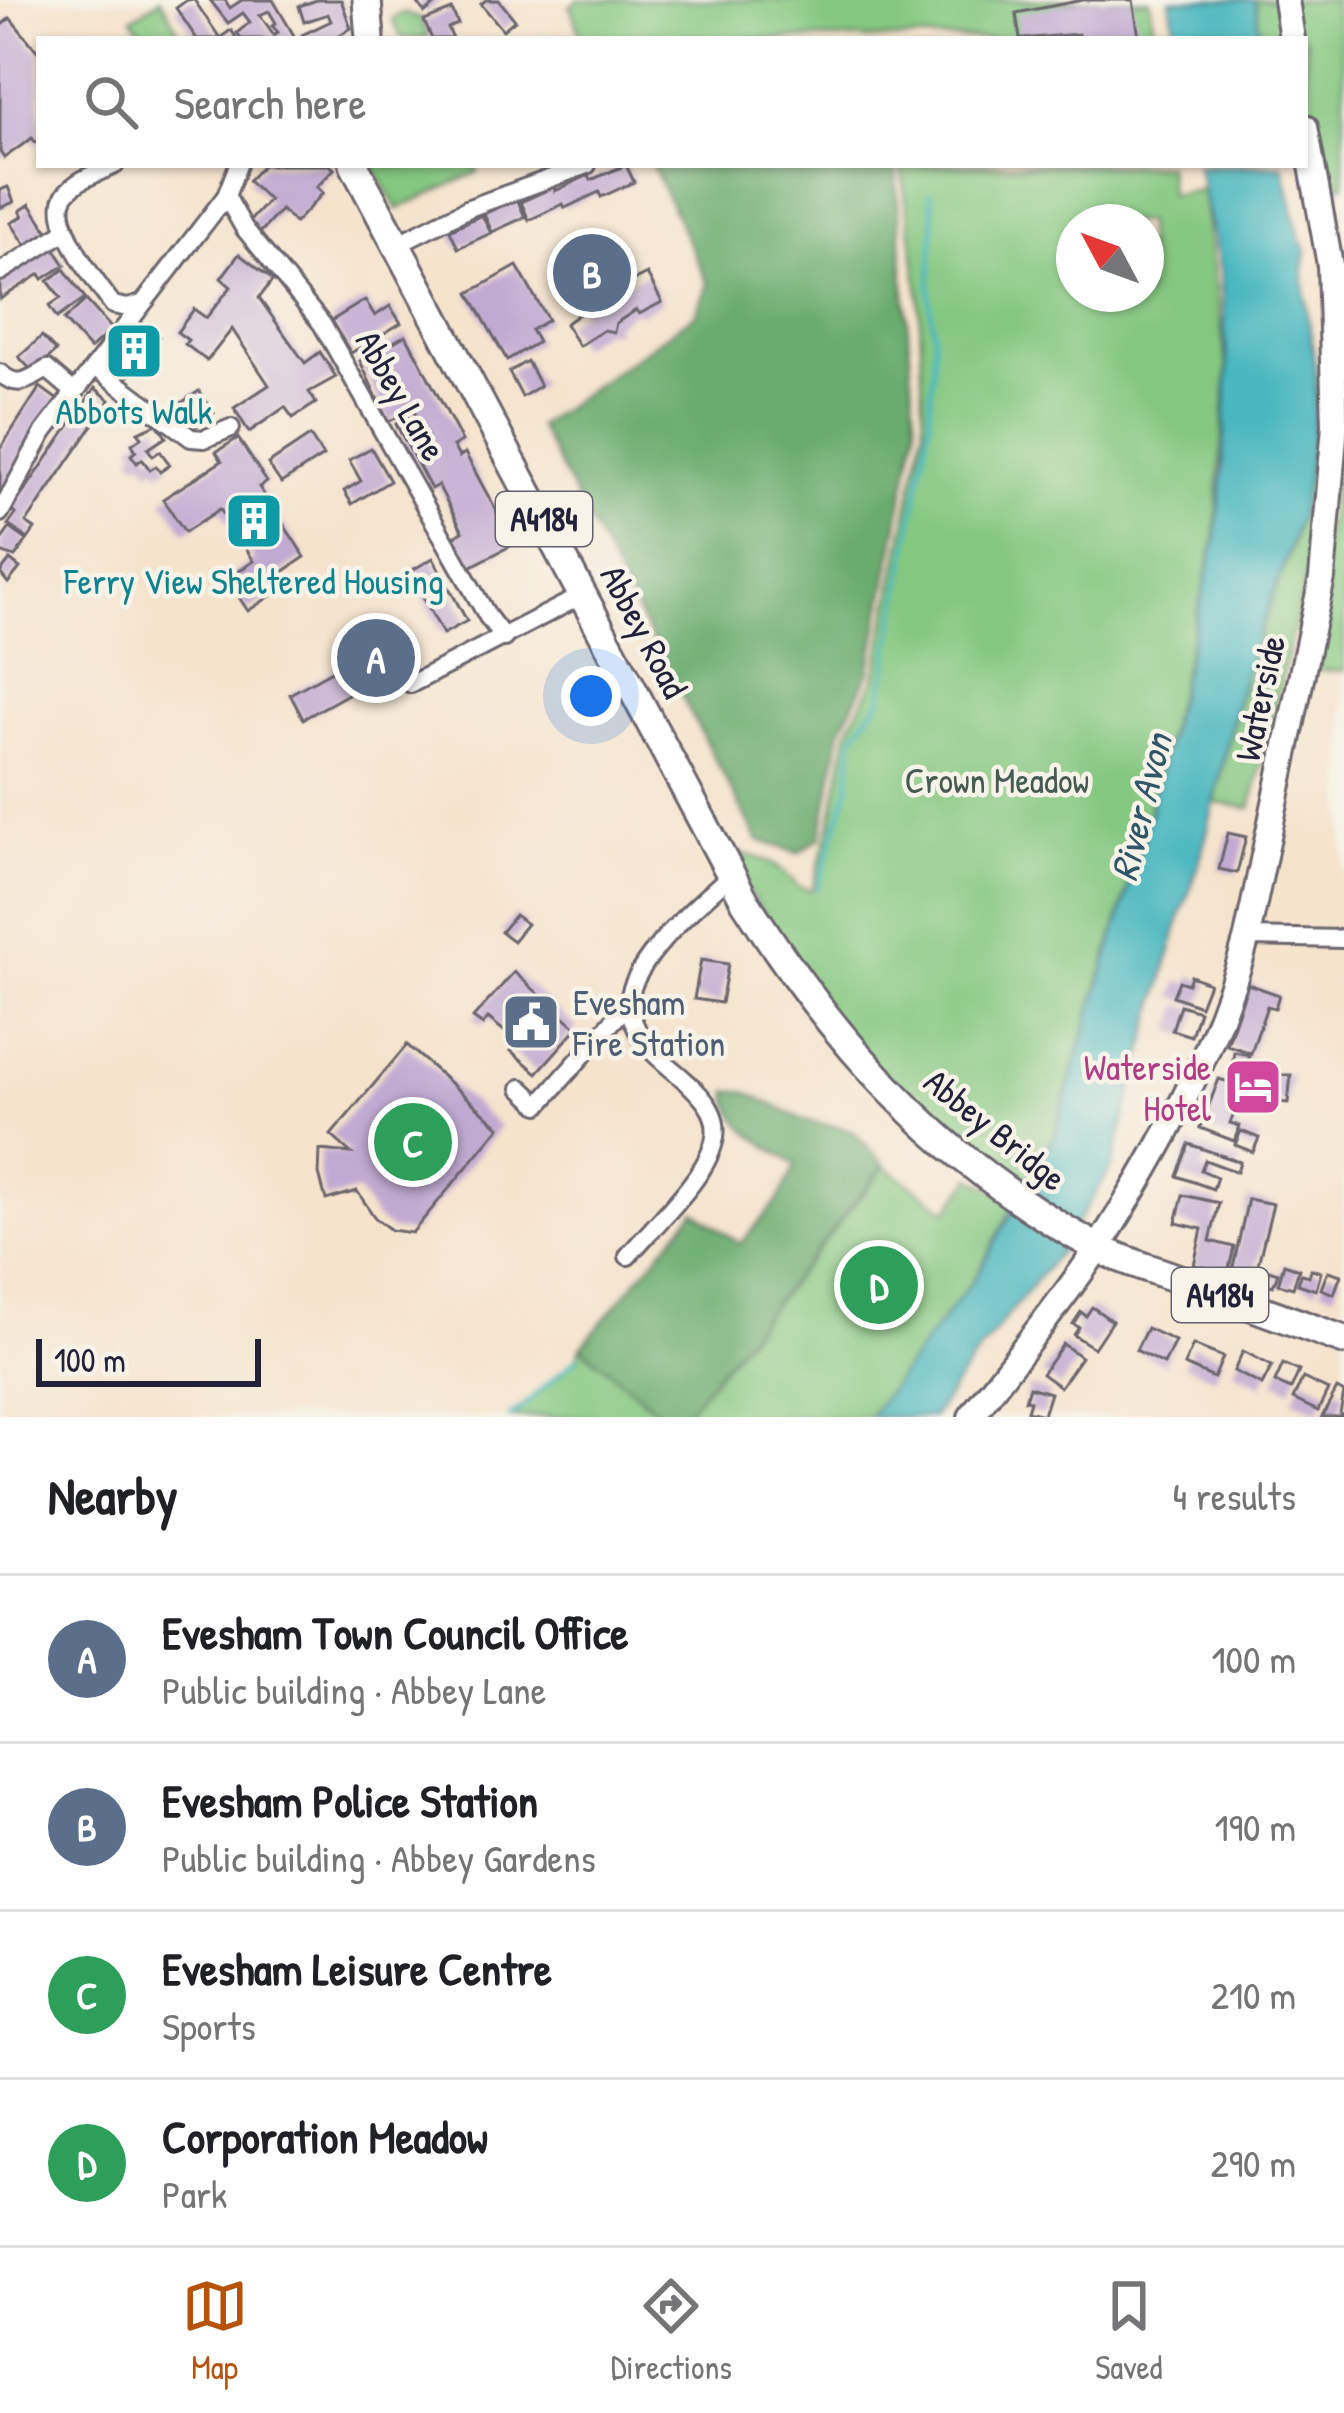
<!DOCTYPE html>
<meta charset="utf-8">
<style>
body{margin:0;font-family:"Patrick Hand",sans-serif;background:#f6f6f6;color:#202124}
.compass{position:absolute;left:1056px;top:204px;width:108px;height:108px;border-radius:50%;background:#fff;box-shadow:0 3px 9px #0004;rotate:311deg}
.scale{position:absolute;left:36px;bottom:30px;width:225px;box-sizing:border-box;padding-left:12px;border:6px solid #22223b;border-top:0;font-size:33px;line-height:42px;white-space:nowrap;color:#22223b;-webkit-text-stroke:9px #f7f3e8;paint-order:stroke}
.you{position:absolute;left:591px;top:696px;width:42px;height:42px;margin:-30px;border:9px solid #fff;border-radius:50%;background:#1a73e8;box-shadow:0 0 0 18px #1a73e833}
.badge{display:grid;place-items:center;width:78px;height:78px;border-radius:50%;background:#b45309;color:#fff;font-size:39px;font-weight:700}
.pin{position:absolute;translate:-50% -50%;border:6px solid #fff;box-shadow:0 3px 12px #0006}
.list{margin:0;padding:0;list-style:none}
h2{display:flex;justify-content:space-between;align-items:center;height:156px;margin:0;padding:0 48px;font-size:51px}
h2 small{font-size:39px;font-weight:400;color:#757577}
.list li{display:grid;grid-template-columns:78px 1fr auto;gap:36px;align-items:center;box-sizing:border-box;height:168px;padding:0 48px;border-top:3px solid #e0e0e0}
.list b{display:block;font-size:45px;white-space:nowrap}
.list p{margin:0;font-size:39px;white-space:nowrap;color:#757577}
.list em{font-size:39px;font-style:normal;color:#757577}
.icon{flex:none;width:66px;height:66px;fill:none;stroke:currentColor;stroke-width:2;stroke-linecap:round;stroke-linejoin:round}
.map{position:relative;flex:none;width:1344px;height:1417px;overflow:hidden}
.search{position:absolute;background:#fff;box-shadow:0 3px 9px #0004;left:36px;right:36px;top:36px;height:132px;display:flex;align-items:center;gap:30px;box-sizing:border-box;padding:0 42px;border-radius:0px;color:#757577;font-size:45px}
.sheet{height:828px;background:#fff}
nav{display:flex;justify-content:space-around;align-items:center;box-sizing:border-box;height:168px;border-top:3px solid #e0e0e0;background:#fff;font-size:33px;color:#757577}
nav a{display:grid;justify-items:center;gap:6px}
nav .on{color:#b45309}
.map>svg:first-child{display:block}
.green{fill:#84c780;stroke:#53745e;stroke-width:3;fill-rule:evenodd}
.forest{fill:#6bac6e;stroke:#466754;stroke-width:3}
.water{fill:#48b7bf;stroke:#356c7d;stroke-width:3}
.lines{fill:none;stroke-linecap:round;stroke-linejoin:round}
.stream{stroke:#48b7bf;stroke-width:4.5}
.building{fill:#c1aad2;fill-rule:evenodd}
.street-casing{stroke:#6c666e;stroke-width:22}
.secondary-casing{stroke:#6c666e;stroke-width:30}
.primary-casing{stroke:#6c666e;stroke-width:33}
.street{stroke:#fff;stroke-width:16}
.secondary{stroke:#fff;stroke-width:24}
.primary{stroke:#fff;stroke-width:27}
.labels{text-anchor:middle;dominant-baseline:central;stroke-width:9;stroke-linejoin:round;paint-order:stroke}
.shield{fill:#f7f3e8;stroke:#62616f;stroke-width:3}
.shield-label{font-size:33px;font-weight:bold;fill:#22223b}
.street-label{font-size:36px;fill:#22223b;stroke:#f7f3e8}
.culture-label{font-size:36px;fill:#0d838f;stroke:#f7f3e8}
.park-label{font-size:36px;fill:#445c53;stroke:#f7f3e8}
.service-label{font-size:36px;fill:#4e5e75;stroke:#f7f3e8;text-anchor:start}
.hotel-label{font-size:36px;fill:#b23c85;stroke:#f7f3e8;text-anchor:end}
.water-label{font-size:39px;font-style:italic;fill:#2f5669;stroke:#f7f3e8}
</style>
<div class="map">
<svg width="1344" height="1417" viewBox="0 0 1344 1417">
<rect width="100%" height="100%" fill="#f7f3e8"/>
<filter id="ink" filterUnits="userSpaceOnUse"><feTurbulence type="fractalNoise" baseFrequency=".00833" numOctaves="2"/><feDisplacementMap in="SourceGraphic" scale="24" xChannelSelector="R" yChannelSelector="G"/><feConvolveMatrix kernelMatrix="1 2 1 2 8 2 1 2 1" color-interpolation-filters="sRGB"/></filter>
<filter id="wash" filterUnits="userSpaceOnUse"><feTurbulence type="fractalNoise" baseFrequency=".004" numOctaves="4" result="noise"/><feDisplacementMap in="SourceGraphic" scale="48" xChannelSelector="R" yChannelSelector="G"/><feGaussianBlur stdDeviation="2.7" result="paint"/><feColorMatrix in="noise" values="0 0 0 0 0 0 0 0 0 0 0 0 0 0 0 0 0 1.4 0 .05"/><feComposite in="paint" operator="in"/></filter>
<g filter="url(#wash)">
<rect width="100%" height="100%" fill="#f5e3cc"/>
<!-- green -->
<g class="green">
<path d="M160 0 164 5 183 39H146L132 18Z"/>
<path d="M578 0H1150L1155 39H582L570 6Z"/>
<path d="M1255 0H1334L1344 67V184L1316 192 1305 137V39H1261Z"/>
<path d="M402 13 420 19 428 38 402 39 392 19Z"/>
<path d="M372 165H476L478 172 398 209Z"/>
<path d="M901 165H1167L1169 195 1202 189 1227 369 1215 539 1142 840 1053 1137 1019 1195 859 1055 723 853C753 853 779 861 798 887L812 890 831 824 848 730 875 678 924 428 919 291ZM1074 222H1146V294H1074Z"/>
<path d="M1317 386H1324L1311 555 1251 808 1214 803 1244 677 1292 544 1308 474Z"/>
<path d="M1344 424V671L1304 670Z"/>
<path d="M885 1166 948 1211 972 1177 1015 1203 978 1273 869 1417H682Z"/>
<path d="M581 1347 665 1417H510L577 1358Z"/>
</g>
<!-- forest -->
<g class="forest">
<path d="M652 165H895L916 430 869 673 841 729 821 837 798 853 758 840 538 426 696 314 708 284Z"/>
<path d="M729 1091H745L804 1120 852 1130 885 1165 682 1417H665L581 1347 695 1211 740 1244 778 1201 796 1165C770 1146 727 1127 729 1091Z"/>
</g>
<!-- water -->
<g class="water">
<path d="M1170 0H1255L1261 39H1176Z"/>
<path d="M1197 165H1283L1300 239 1307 250C1296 273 1317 352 1316 385 1316 412 1312 440 1308 467 1300 540 1266 606 1244 676 1220 755 1213 838 1181 914L1112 1167 1062 1248 971 1362 933 1417H869L978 1273 1054 1137 1143 840 1216 539 1223 473 1228 369 1220 268Z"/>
</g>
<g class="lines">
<!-- stream -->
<g class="stream">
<path d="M1339 247H1344"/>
<path d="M818 888 849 786 853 736 881 699 930 421C929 395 935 369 934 344 934 325 929 307 930 287 931 250 937 231 930 193"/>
<path d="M510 1417 577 1358"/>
</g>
</g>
<g id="blocks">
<!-- building -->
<g class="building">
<path d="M187 0H194L220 38 231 30 237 39H197L176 8Z"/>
<path d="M210 0H225L230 8 242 0H273L296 39H242L237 33 250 22 243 13 228 23ZM269 11 276 23 272 26 278 32 274 35 260 15Z"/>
<path d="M317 0H341L351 28 333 39H304L302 35 331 21 328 14 304 22 299 6Z"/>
<path d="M423 0H441L425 13 418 4Z"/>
<path d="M486 0H499L515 20 503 30 481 4Z"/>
<path d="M1083 0H1133L1139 37 1079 39 1078 34 1020 39 1016 13Z"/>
<path d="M452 10 458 24 448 28 453 39H432L424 21Z"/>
<path d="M10 18 39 53V141L36 143 32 138 4 158 0 152V21L3 24Z"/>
<path d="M263 165H330L334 169 317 187 323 193 295 223 281 210 259 234 248 223 269 200 248 181Z"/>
<path d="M626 165 634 182 601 197 599 192 565 208 563 204 529 220 521 202 554 187 555 191 589 175 591 180Z"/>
<path d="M8 187 14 202 0 208V190Z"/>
<path d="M517 199 525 217 492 232 484 214Z"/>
<path d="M30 204 51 236 29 250 11 223 23 216 20 211Z"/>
<path d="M482 215 491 233 458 248 450 230Z"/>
<path d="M52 245 65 265 43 279 40 274 0 299V277Z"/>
<path d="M239 254 273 280 259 298 305 363 320 352 336 377 309 392 316 403 293 418 285 407 249 432 234 408 269 385 232 329 207 361 185 344 188 340 177 332 194 309 206 318 231 287 221 278Z"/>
<path d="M517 266 548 320 531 330 538 342 507 360 469 293Z"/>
<path d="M64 269 85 298 57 318 49 306 61 298 48 281Z"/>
<path d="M647 274 662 302 639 314 636 310 616 323 614 332 604 330 579 346 565 324 583 311 578 304 598 292 600 297Z"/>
<path d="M86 300 112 329 90 349 64 320Z"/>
<path d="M365 300 375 316 390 306 401 323 351 353 331 321Z"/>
<path d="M141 323 159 337 125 380 107 366Z"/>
<path d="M406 335 462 441 453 446 459 457 465 453 514 544 470 567 454 537 463 532 438 485 431 489 396 424 408 417 420 440 428 437 410 404V410L388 422 360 361Z"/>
<path d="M42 336 56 351 33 372 19 357Z"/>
<path d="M527 361 540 386 522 397 509 372Z"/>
<path d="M40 387 58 400 35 432 0 497V449Z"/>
<path d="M95 388 110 400 26 523 35 529 28 539 8 525 16 514 11 511Z"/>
<path d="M199 391 214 413 193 428 178 405Z"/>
<path d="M157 424 166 437 148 449 153 456 160 451 170 465 160 472 156 466 150 470 142 459 137 463 131 455 136 451 132 444 142 437 138 432Z"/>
<path d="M310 436 323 456 281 483 268 464Z"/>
<path d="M238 438 267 482 259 487 305 557 274 578 281 589 248 611 227 579 254 561 220 509 185 532 163 499 222 461 216 452Z"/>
<path d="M371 448 390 481 352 504 344 491 361 481 349 460Z"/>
<path d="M10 528 27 540 15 557 0 552V542Z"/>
<path d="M433 558 467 621 443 634 409 572Z"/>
<path d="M10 560 20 568 8 583 0 573Z"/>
<path d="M390 640 404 664 366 685 353 660Z"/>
<path d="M348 662 361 687 303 719 290 694Z"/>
<path d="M1228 833 1246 837 1237 873 1219 869Z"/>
<path d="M515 915 527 924 513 941 501 932Z"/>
<path d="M701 960 728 964 721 1003 694 999Z"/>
<path d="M514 972 577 1028 537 1073 511 1051 519 1043 488 1018 483 1025 473 1018Z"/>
<path d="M1191 976 1209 983 1200 1006 1173 996 1179 981 1188 984Z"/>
<path d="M1248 984 1279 995 1275 1008 1267 1006 1251 1053 1227 1045Z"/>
<path d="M1180 1005 1199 1011 1191 1036 1172 1030Z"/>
<path d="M407 1045 500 1127 412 1233 391 1230 375 1218 357 1191 326 1200 319 1174 320 1150 351 1153 331 1135Z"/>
<path d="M1234 1052 1249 1055 1246 1075H1291L1288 1103 1250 1100 1251 1094 1242 1093 1230 1123 1240 1126 1234 1141 1200 1128 1219 1079 1229 1082Z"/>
<path d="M1241 1131 1259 1138 1253 1152 1235 1145Z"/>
<path d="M1189 1144 1240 1162 1237 1172 1205 1160 1201 1170 1217 1177 1213 1189 1177 1176Z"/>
<path d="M1183 1195 1219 1203 1210 1241 1234 1247 1228 1273 1194 1265 1202 1229 1176 1223Z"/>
<path d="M1248 1199 1273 1204 1254 1280 1231 1276Z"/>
<path d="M1284 1264 1299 1269 1293 1288 1278 1284Z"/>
<path d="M1263 1268 1278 1273 1273 1286 1258 1282Z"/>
<path d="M1311 1269 1321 1272 1316 1290 1298 1284 1301 1274 1309 1276Z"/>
<path d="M1328 1271 1341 1275 1334 1294 1321 1289Z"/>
<path d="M1092 1307 1112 1321 1094 1348 1074 1335 1079 1327 1073 1324 1081 1312 1086 1316Z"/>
<path d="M1147 1328 1175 1341 1164 1364 1136 1350Z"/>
<path d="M1063 1344 1081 1357 1060 1387 1042 1374Z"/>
<path d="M1193 1345 1223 1357 1214 1378 1184 1365Z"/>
<path d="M1243 1351 1272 1366 1262 1385 1234 1371Z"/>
<path d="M1283 1364 1299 1371 1291 1389 1275 1382Z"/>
<path d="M1303 1378 1328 1390 1318 1411 1293 1399Z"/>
<path d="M1029 1387 1050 1393 1043 1415 1027 1411 1030 1401 1025 1400Z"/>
<path d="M1337 1389 1344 1393 1340 1414 1344 1417H1322Z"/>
</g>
</g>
</g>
<g filter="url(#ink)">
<use href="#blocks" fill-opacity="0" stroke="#6c666e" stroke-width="3"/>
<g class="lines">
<defs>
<g id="street">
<path d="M115 165C99 172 75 180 65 195 48 220 97 284 113 305L128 308 142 304"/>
<path d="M226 196 244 228 322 324 488 617 504 638"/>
<path d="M397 244 469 208 587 165"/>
<path d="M0 272 66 231"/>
<path d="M95 367 191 438 204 439 231 428"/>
<path d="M0 373C18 389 28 380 47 369L74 392"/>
<path d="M0 513 44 432 226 196 238 165"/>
<path d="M411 684 585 594"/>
<path d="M1247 937 1344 939"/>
<path d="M521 1088 539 1105 628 1004"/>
<path d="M628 1256C653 1226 709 1176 715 1137 718 1117 708 1103 694 1089 678 1072 653 1057 641 1037 636 1028 628 1012 629 1002 631 961 702 900 732 874"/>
</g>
<g id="secondary">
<path d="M1286 0 1292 39"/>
<path d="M971 1417C1013 1360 1060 1305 1099 1246 1161 1149 1217 1048 1247 937L1322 578 1335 425 1330 265 1305 127"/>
</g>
<g id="primary">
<path d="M367 0 370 39"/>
<path d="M354 165 745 901C837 1047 941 1162 1094 1246 1118 1259 1146 1267 1171 1276 1229 1298 1286 1319 1344 1340"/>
</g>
</defs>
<!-- street casing -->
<use href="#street" class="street-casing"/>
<!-- secondary casing -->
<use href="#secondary" class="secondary-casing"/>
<!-- primary casing -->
<use href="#primary" class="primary-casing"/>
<!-- street -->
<use href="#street" class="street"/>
<!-- secondary -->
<use href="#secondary" class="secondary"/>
<!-- primary -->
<use href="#primary" class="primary"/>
</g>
</g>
<!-- icons -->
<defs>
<symbol id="building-square" viewBox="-11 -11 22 22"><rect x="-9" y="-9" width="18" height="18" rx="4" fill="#0f9aa8" stroke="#f7f3e8"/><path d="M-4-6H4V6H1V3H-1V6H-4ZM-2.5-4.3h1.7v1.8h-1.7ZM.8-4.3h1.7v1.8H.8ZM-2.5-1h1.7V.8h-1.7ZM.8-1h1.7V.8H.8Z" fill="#fff"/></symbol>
<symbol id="civic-square" viewBox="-11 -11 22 22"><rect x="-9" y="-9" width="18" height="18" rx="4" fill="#5c6f8a" stroke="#f7f3e8"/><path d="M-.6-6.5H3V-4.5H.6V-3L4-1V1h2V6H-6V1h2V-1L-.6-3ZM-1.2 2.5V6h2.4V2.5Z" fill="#fff"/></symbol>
<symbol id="hotel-square" viewBox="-11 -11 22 22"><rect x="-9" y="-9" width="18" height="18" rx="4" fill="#d1479c" stroke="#f7f3e8"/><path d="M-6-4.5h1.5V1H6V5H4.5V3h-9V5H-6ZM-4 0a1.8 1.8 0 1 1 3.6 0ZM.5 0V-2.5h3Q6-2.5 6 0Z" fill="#fff"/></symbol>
</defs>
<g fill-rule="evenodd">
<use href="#building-square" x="101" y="318" width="66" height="66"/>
<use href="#building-square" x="221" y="488" width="66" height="66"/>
<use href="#civic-square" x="498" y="989" width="66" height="66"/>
<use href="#hotel-square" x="1220" y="1054" width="66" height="66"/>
</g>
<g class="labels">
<!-- shield labels -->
<g class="shield">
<rect x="496" y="492" width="96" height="54" rx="9"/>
<rect x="1172" y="1268" width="96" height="54" rx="9"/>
</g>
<g class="shield-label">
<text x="544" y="519">A4184</text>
<text x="1220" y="1295">A4184</text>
</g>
<!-- street labels -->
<g class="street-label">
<text transform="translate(402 395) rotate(60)">Abbey Lane</text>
<text transform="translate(645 631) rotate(62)">Abbey Road</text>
<text transform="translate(1259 698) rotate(-78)">Waterside</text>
<text transform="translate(996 1129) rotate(39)">Abbey Bridge</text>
</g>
<!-- culture labels -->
<g class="culture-label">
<text x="134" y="410">Abbots Walk</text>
<text x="254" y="580">Ferry View Sheltered Housing</text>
</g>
<!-- park labels -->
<g class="park-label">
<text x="997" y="779">Crown Meadow</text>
</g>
<!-- service labels -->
<g class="service-label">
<text x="573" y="1001">Evesham<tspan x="573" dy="41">Fire Station</tspan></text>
</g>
<!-- hotel labels -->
<g class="hotel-label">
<text x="1211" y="1066">Waterside<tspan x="1211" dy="41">Hotel</tspan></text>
</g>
<!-- water labels -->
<g class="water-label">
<text transform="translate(1140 807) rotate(-76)">River Avon</text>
</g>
</g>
</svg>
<svg class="compass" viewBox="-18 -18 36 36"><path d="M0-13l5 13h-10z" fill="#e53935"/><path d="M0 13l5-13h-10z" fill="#757577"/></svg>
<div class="scale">100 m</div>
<div class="you"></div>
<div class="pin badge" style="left:376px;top:658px;background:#5c6f8a">A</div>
<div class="pin badge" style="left:592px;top:273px;background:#5c6f8a">B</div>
<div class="pin badge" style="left:413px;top:1142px;background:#2e9e5b">C</div>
<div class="pin badge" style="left:879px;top:1285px;background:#2e9e5b">D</div>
<div class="search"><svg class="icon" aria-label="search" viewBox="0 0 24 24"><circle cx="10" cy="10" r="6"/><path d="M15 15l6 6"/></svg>Search here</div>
</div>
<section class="sheet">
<h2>Nearby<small>4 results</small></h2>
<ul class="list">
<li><span class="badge" style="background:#5c6f8a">A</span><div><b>Evesham Town Council Office</b><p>Public building · Abbey Lane</p></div><em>100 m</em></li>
<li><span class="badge" style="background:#5c6f8a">B</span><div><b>Evesham Police Station</b><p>Public building · Abbey Gardens</p></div><em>190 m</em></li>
<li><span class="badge" style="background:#2e9e5b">C</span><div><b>Evesham Leisure Centre</b><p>Sports</p></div><em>210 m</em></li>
<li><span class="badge" style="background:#2e9e5b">D</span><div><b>Corporation Meadow</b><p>Park</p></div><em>290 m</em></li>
</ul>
</section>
<nav>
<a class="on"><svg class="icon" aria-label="map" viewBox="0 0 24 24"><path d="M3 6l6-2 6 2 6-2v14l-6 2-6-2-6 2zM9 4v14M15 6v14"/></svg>Map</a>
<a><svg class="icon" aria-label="directions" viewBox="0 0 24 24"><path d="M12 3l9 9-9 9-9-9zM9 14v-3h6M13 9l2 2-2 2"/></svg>Directions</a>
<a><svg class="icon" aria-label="saved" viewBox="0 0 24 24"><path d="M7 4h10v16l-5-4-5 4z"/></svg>Saved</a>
</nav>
